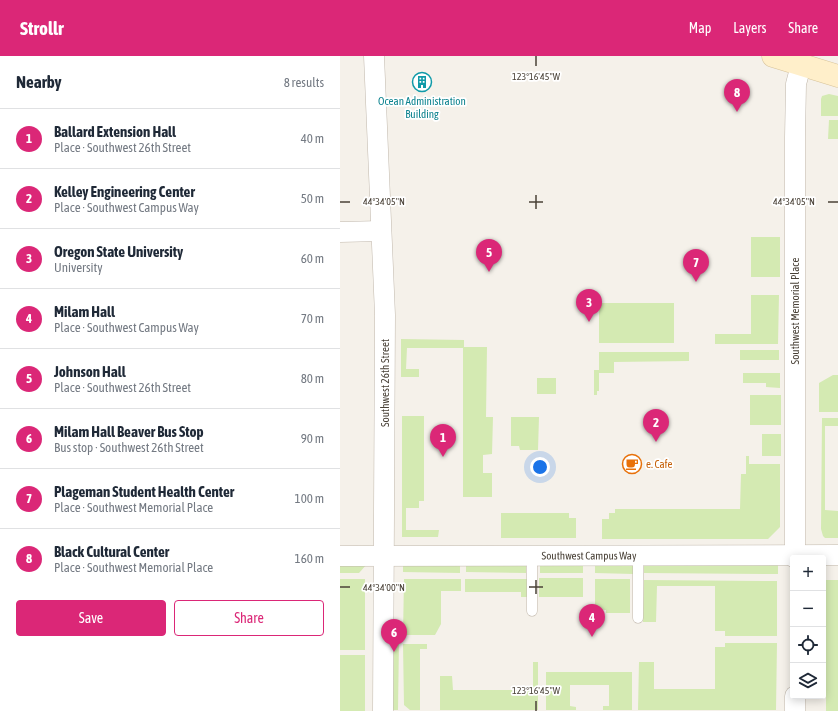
<!DOCTYPE html>
<meta charset="utf-8">
<style>
body{margin:0;font-family:"Asap Condensed",sans-serif;background:#f2f2f3;color:#1f2937}
.controls{position:absolute;right:12px;bottom:12px;display:grid;overflow:hidden;border-radius:4px;box-shadow:0 2px 10px #0003}
.controls button{width:36px;height:36px;display:grid;place-items:center;padding:0;border:0;border-bottom:1px solid #e0e1e3;background:#fff;color:#1f2937;font:20px sans-serif}
.you{position:absolute;left:200px;top:411px;width:14px;height:14px;margin:-10px;border:3px solid #fff;border-radius:50%;background:#1a73e8;box-shadow:0 0 0 6px #1a73e833}
.badge{display:grid;place-items:center;width:26px;height:26px;border-radius:50%;background:#db2777;color:#fff;font-size:13px;font-weight:700}
.pin{position:absolute;translate:-50% -33px;filter:drop-shadow(0 1px 2px #0008)}
.pin::after{content:'';position:absolute;top:21px;width:14px;height:12px;background:inherit;clip-path:polygon(0 0,100% 0,50% 100%)}
.list{margin:0;padding:0;list-style:none}
h2{display:flex;justify-content:space-between;align-items:center;height:52px;margin:0;padding:0 16px;font-size:17px}
h2 small{font-size:13px;font-weight:400;color:#747a83}
.list li{display:grid;grid-template-columns:26px 1fr auto;gap:12px;align-items:center;box-sizing:border-box;height:60px;padding:0 16px;border-top:1px solid #e0e1e3}
.list b{display:block;font-size:15px;white-space:nowrap}
.list p{margin:0;font-size:13px;white-space:nowrap;color:#747a83}
.list em{font-size:13px;font-style:normal;color:#747a83}
.actions{display:flex;gap:8px;padding:12px 16px}
.actions a{flex:1;padding:9px 0;border:1px solid #db2777;border-radius:4px;text-align:center;font-size:14px;color:#db2777}
.actions .main{background:#db2777;color:#fff}
.icon{flex:none;width:22px;height:22px;fill:none;stroke:currentColor;stroke-width:2;stroke-linecap:round;stroke-linejoin:round}
.map{position:relative;flex:none;width:498px;height:655px;overflow:hidden}
header{display:flex;align-items:center;gap:24px;box-sizing:border-box;height:56px;padding:0 20px;background:#db2777;color:#fff}
header strong{font-size:19px}
nav{display:flex;gap:22px;margin-inline-start:auto;font-size:14px}
main{display:flex}
aside{flex:1;background:#fff}
.map>svg:first-child{display:block}
.green{fill:#d4eab2}
.lines{fill:none;stroke-linecap:round;stroke-linejoin:round}
.lane-casing{stroke:#c1b8ac;stroke-width:11}
.street-casing{stroke:#c1b8ac;stroke-width:21}
.secondary-casing{stroke:#d6c299;stroke-width:23}
.lane{stroke:#fff;stroke-width:10}
.street{stroke:#fff;stroke-width:20}
.secondary{stroke:#ffefca;stroke-width:22}
.ticks{fill:none;stroke:#494137;stroke-width:1.5}
.labels{text-anchor:middle;dominant-baseline:central;stroke-width:3.5;stroke-linejoin:round;paint-order:stroke}
.culture-label{font-size:11px;fill:#0d838f;stroke:#fff}
.street-label{font-size:11px;fill:#494137;stroke:#fff}
.food-label{font-size:11px;fill:#c56008;stroke:#fff;text-anchor:start}
.ticks-label{font-size:10px;text-anchor:middle;fill:#494137;stroke:#fff;stroke-width:3.5;stroke-linejoin:round;paint-order:stroke}
</style>
<header>
<strong>Strollr</strong>
<nav><a>Map</a><a>Layers</a><a>Share</a></nav>
</header>
<main>
<aside>
<h2>Nearby<small>8 results</small></h2>
<ul class="list">
<li><span class="badge">1</span><div><b>Ballard Extension Hall</b><p>Place · Southwest 26th Street</p></div><em>40 m</em></li>
<li><span class="badge">2</span><div><b>Kelley Engineering Center</b><p>Place · Southwest Campus Way</p></div><em>50 m</em></li>
<li><span class="badge">3</span><div><b>Oregon State University</b><p>University</p></div><em>60 m</em></li>
<li><span class="badge">4</span><div><b>Milam Hall</b><p>Place · Southwest Campus Way</p></div><em>70 m</em></li>
<li><span class="badge">5</span><div><b>Johnson Hall</b><p>Place · Southwest 26th Street</p></div><em>80 m</em></li>
<li><span class="badge">6</span><div><b>Milam Hall Beaver Bus Stop</b><p>Bus stop · Southwest 26th Street</p></div><em>90 m</em></li>
<li><span class="badge">7</span><div><b>Plageman Student Health Center</b><p>Place · Southwest Memorial Place</p></div><em>100 m</em></li>
<li><span class="badge">8</span><div><b>Black Cultural Center</b><p>Place · Southwest Memorial Place</p></div><em>160 m</em></li>
</ul>
<div class="actions"><a class="main">Save</a><a>Share</a></div>
</aside>
<div class="map">
<svg width="498" height="655" viewBox="0 0 498 655">
<rect width="100%" height="100%" fill="#f5f1ea"/>
<!-- green -->
<g class="green">
<path d="M489 38 498 40V60H481V43L482 40Z"/>
<path d="M489 64H498V83H488Z"/>
<rect x="411" y="181" width="29" height="40"/>
<path d="M411 239H439L438 288H375V278H411Z"/>
<rect x="259" y="247" width="75" height="40"/>
<path d="M61 283 124 284V291H147L146 361H153L152 398 143 399V417H152V441H123V292H67L66 313H79V321H61Z"/>
<rect x="400" y="294" width="39" height="10"/>
<path d="M259 296H349V305L274 306V317H259V335H257V339H254V314H259Z"/>
<path d="M403 317H440V332L426 331V327H403Z"/>
<path d="M493 319H498V356H479V327Z"/>
<rect x="197" y="322" width="19" height="16"/>
<rect x="410" y="339" width="31" height="30"/>
<path d="M62 360H84V445H79V452H66V474H99L98 481H62Z"/>
<path d="M171 361H199L198 394H180L179 390H171Z"/>
<path d="M482 362H498V370H485V454L498 455V482H485L483 480 481 473Z"/>
<rect x="422" y="378" width="19" height="22"/>
<path d="M406 400H409V408H440V471L428 483H262V463H269V457H275V453H400L401 418H406Z"/>
<path d="M161 457H229V462H236V482H161Z"/>
<path d="M120 506V517L63 516V509Z"/>
<path d="M126 506 186 507V517L126 516Z"/>
<path d="M304 506 438 507V518L304 517Z"/>
<rect x="200" y="507" width="43" height="10"/>
<path d="M255 507H293V518L255 517Z"/>
<path d="M0 508H27L19 517H0Z"/>
<rect x="199" y="522" width="44" height="19"/>
<rect x="0" y="523" width="25" height="71"/>
<path d="M64 523H121V535H101V568L95 579H63Z"/>
<path d="M125 523H187V541H181V536H125Z"/>
<path d="M255 523H290V557H266V554L255 553Z"/>
<path d="M304 524 437 525V580H385V575H375V530H317L316 566H303Z"/>
<rect x="486" y="524" width="12" height="131"/>
<path d="M53 585H59L58 654H53Z"/>
<path d="M385 587H437L436 654H298L299 606H314V633H375V591H385Z"/>
<path d="M63 588H87V593H80V654H70L64 649Z"/>
<rect x="0" y="599" width="25" height="56"/>
<path d="M193 606H198V654H100V620H112L113 634H193Z"/>
<path d="M206 616H292V654H263V650H269V629H230V650L236 651V654H206Z"/>
</g>
<g class="lines">
<defs>
<g id="lane">
<path d="M192 499V555"/>
<path d="M298 499V562"/>
</g>
<g id="street">
<path d="M34 0 45 259 43 655"/>
<path d="M0 176 41 175"/>
<path id="s1" d="M0 500 498 499"/>
<path d="M455 502V81L456 28 461 9"/>
<path d="M455 640V655"/>
</g>
<path id="secondary" d="M433 0 498 20"/>
</defs>
<!-- lane casing -->
<use href="#lane" class="lane-casing"/>
<!-- street casing -->
<use href="#street" class="street-casing"/>
<!-- secondary casing -->
<use href="#secondary" class="secondary-casing"/>
<!-- lane -->
<use href="#lane" class="lane"/>
<!-- street -->
<use href="#street" class="street"/>
<!-- secondary -->
<use href="#secondary" class="secondary"/>
</g>
<!-- ticks -->
<path class="ticks" d="M196 0V10M196 139V153M0 146H10M189 146H203M488 146H498M196 524V538M0 531H10M189 531H203M196 645V655"/>
<!-- icons -->
<defs>
<symbol id="building-ring" viewBox="-11 -11 22 22"><circle r="9.5" fill="#fff" stroke="#0f9aa8" stroke-width="1.5"/><path d="M-4-6H4V6H1V3H-1V6H-4ZM-2.5-4.3h1.7v1.8h-1.7ZM.8-4.3h1.7v1.8H.8ZM-2.5-1h1.7V.8h-1.7ZM.8-1h1.7V.8H.8Z" fill="#0f9aa8"/></symbol>
<symbol id="cafe-ring" viewBox="-11 -11 22 22"><circle r="9.5" fill="#fff" stroke="#e8710a" stroke-width="1.5"/><path d="M-5.5-4.5H6V0H3Q3 3.5 0 3.5H-2.5Q-5.5 3.5-5.5 0ZM3-3.2v2h1.7v-2ZM-6 4.5H4V6H-6Z" fill="#e8710a"/></symbol>
</defs>
<g fill-rule="evenodd">
<use href="#building-ring" x="71" y="15" width="22" height="22"/>
<use href="#cafe-ring" x="281" y="397" width="22" height="22"/>
</g>
<g class="labels">
<!-- culture labels -->
<g class="culture-label">
<text x="82" y="45">Ocean Administration<tspan x="82" dy="13">Building</tspan></text>
</g>
<!-- street labels -->
<g class="street-label">
<text transform="translate(455 255) rotate(-90)">Southwest Memorial Place</text>
<text transform="translate(45 327) rotate(-90)">Southwest 26th Street</text>
<text stroke="none"><textPath href="#s1" startOffset="249">Southwest Campus Way</textPath></text>
</g>
<!-- food labels -->
<g class="food-label">
<text x="306" y="408">e. Cafe</text>
</g>
</g>
<g class="ticks-label">
<text x="196" y="24">123°16'45"W</text>
<text x="44" y="149">44°34'05"N</text>
<text x="454" y="149">44°34'05"N</text>
<text x="44" y="535">44°34'00"N</text>
<text x="196" y="638">123°16'45"W</text>
</g>
</svg>
<div class="controls">
<button>+</button>
<button>−</button>
<button><svg class="icon" aria-label="locate" viewBox="0 0 24 24"><circle cx="12" cy="12" r="6"/><path d="M12 2v4M12 18v4M2 12h4M18 12h4"/></svg></button>
<button><svg class="icon" aria-label="layers" viewBox="0 0 24 24"><path d="M12 4l9 5-9 5-9-5zM3 14l9 5 9-5"/></svg></button>
</div>
<div class="you"></div>
<div class="pin badge" style="left:103px;top:401px">1</div>
<div class="pin badge" style="left:316px;top:386px">2</div>
<div class="pin badge" style="left:249px;top:266px">3</div>
<div class="pin badge" style="left:252px;top:581px">4</div>
<div class="pin badge" style="left:149px;top:216px">5</div>
<div class="pin badge" style="left:54px;top:596px">6</div>
<div class="pin badge" style="left:356px;top:226px">7</div>
<div class="pin badge" style="left:397px;top:56px">8</div>
</div>
</main>
